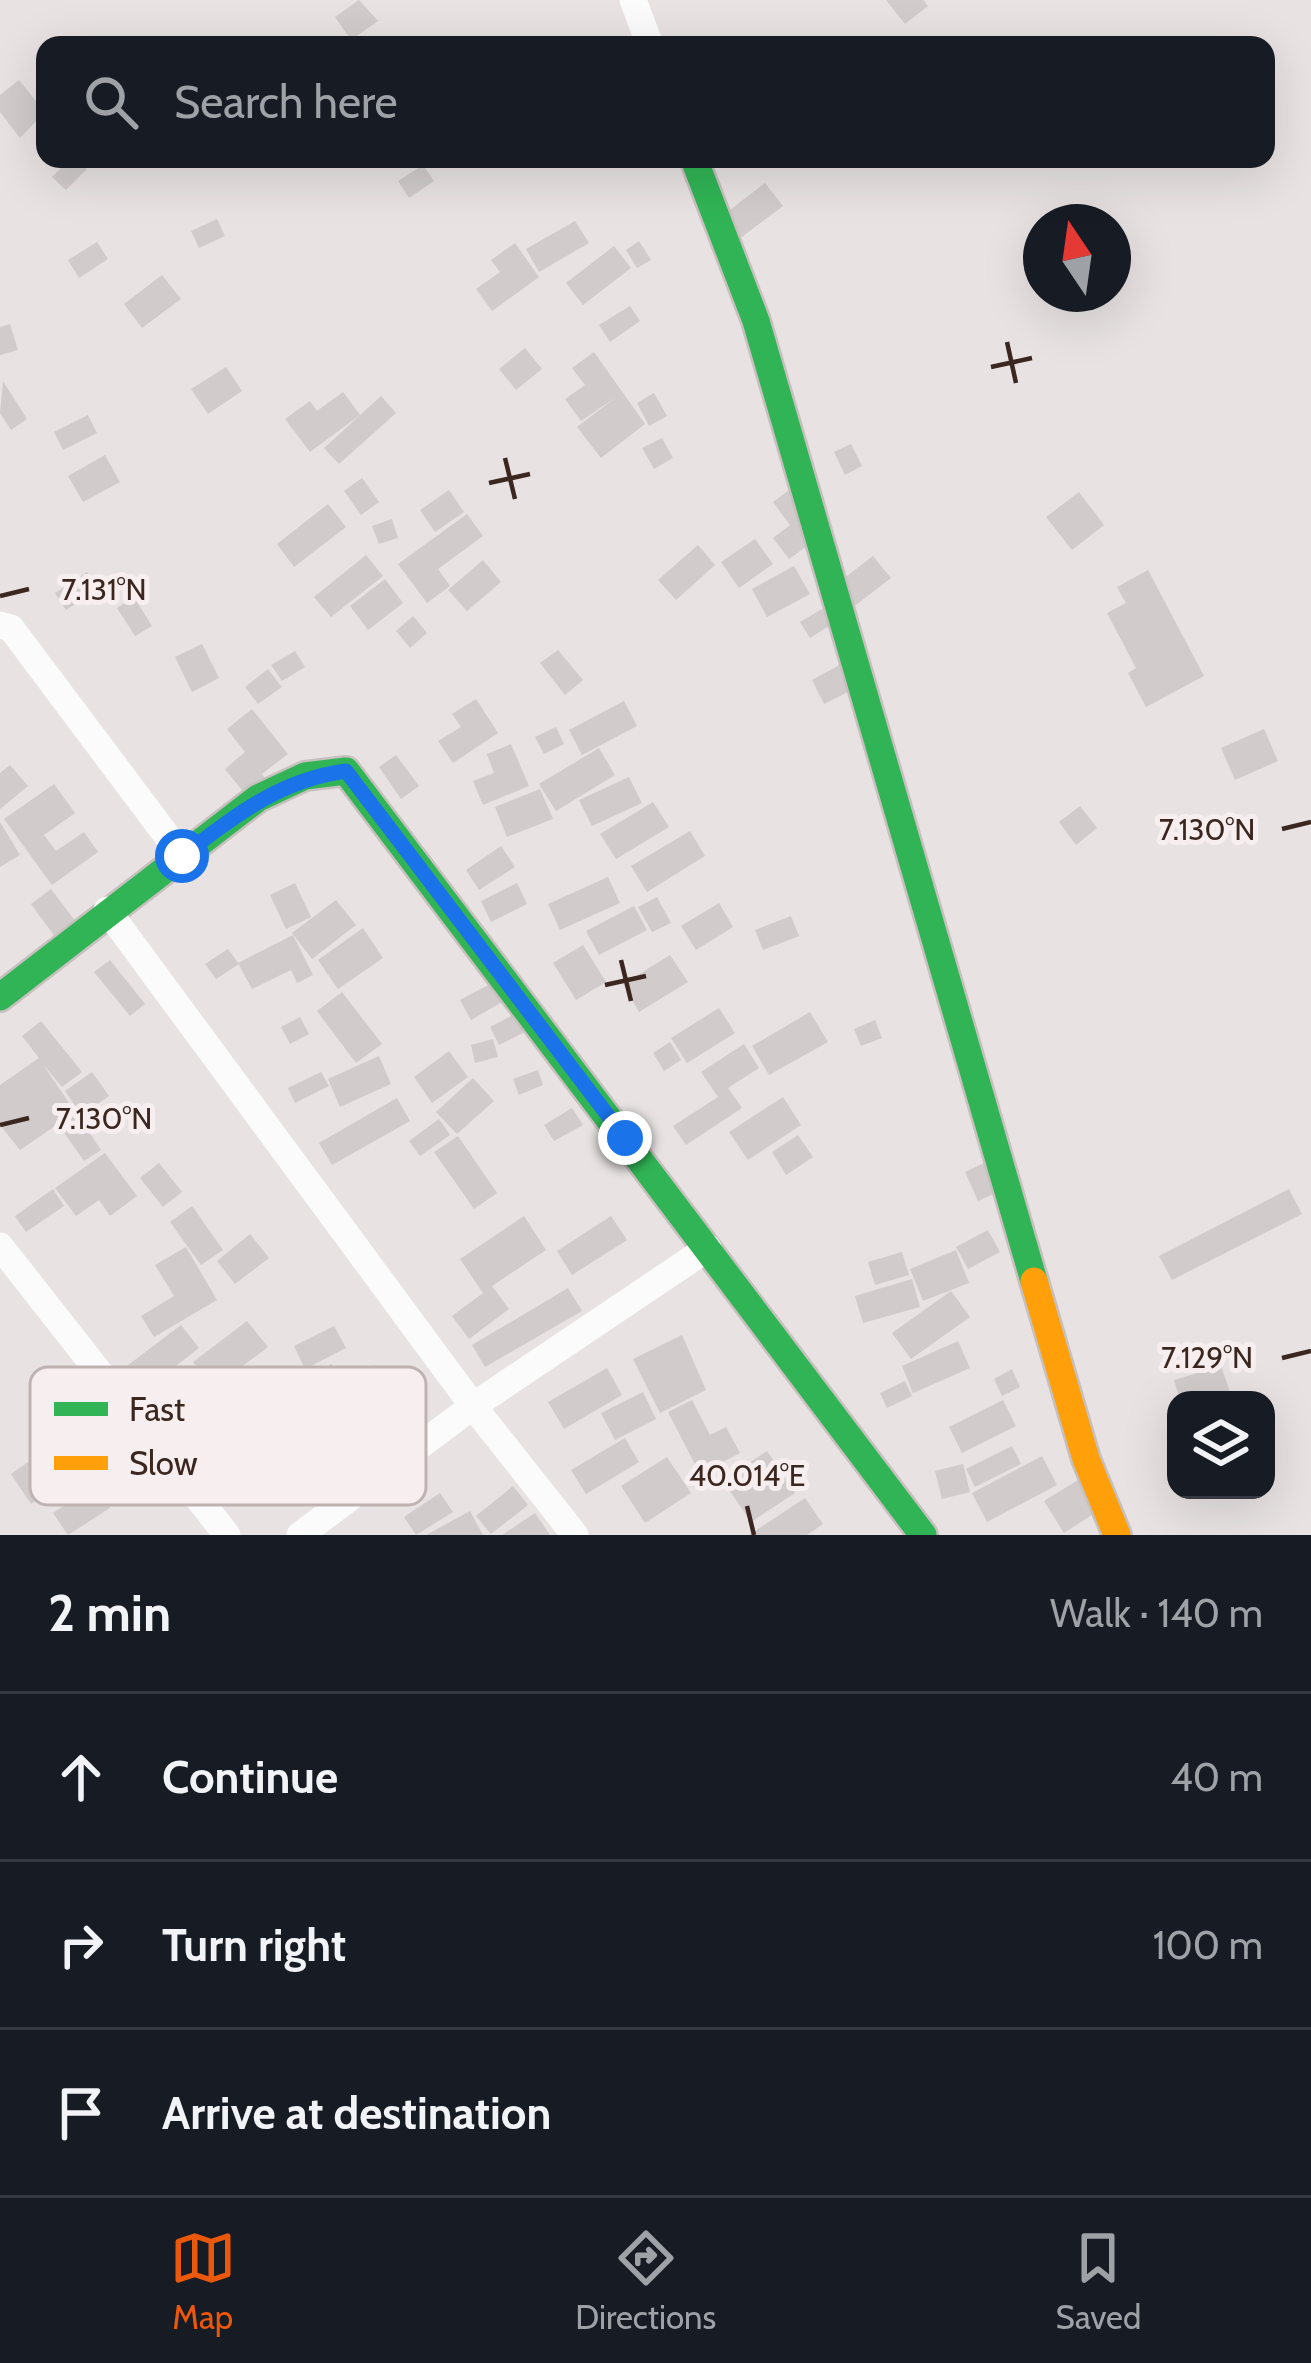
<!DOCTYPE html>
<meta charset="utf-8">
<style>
body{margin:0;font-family:Cabin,sans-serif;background:#20242c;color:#f1f3f6}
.controls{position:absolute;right:36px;bottom:36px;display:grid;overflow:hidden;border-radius:24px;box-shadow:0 12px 48px #0002}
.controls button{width:108px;height:108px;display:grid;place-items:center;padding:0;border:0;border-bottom:3px solid #363941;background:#171b24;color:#f1f3f6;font:60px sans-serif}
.compass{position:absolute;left:1023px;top:204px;width:108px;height:108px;border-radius:50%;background:#171b24;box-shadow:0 12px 48px #0002;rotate:347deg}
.stop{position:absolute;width:36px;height:36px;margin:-27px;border:9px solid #1a73e8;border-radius:50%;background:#fff}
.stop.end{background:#1a73e8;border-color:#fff;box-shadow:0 3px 12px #0008}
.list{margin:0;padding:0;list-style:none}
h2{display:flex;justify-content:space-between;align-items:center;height:156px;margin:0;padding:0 48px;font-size:51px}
h2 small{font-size:39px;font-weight:400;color:#9ea1a6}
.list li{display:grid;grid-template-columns:78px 1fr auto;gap:36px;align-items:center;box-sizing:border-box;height:168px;padding:0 48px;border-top:3px solid #363941}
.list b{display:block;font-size:45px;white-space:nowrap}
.list em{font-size:39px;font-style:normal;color:#9ea1a6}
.icon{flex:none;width:66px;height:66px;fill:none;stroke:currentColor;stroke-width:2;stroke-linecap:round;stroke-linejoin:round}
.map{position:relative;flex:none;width:1311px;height:1535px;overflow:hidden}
.search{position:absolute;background:#171b24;box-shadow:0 12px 48px #0002;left:36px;right:36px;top:36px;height:132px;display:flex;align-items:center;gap:30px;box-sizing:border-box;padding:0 42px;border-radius:24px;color:#9ea1a6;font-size:45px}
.sheet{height:660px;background:#171b24}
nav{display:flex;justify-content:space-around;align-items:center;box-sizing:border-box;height:168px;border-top:3px solid #363941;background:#171b24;font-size:33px;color:#9ea1a6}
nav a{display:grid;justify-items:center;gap:6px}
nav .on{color:#ea580c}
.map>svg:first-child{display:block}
.building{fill:#d1cbcb}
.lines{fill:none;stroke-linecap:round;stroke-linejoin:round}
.fast-casing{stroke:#c7c0be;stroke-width:32}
.slow-casing{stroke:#c7c0be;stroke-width:32}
.street{stroke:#fcfbfb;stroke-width:27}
.fast{stroke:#30b455;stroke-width:27}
.slow{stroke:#ff9f0a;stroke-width:27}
.route{stroke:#1a73e8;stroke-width:15}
.ticks{fill:none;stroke:#3b2720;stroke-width:4.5}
.key{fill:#f7efef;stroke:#bfb3b1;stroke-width:3}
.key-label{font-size:33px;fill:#3b2720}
.ticks-label{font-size:30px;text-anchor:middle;fill:#3b2720;stroke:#f7efef;stroke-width:10;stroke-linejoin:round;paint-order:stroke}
</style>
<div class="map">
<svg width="1311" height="1535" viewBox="0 0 1311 1535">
<rect width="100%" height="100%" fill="#e8e2e2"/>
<!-- building -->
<g class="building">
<path d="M359 0 378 21 351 40 335 17Z"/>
<path d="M886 0H923L928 6 905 24Z"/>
<path d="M19 80 45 112 20 138 0 112V95Z"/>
<path d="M70 159 87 169 66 190 52 177Z"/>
<path d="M423 165 434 181 409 198 398 181Z"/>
<path d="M765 183 783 206 723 251 705 229Z"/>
<path d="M217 219 225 236 199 248 191 231Z"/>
<path d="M575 221 589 243 539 272 526 249Z"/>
<path d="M639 241 651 260 637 268 626 250Z"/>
<path d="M97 242 108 259 79 278 68 260Z"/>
<path d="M515 243 539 277 492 311 476 289 500 272 491 260Z"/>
<path d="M614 246 631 268 583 305 566 283Z"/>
<path d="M162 275 181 299 142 328 124 304Z"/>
<path d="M630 306 640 321 610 342 599 325Z"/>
<path d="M10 324 18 350 0 355V327Z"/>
<path d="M525 348 542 369 516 390 499 369Z"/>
<path d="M594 352 645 424 601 458 577 427 616 397 581 421 565 399 585 385 572 368Z"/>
<path d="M226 367 242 391 208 414 191 389Z"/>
<path d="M3 381 27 419 11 430 0 413Z"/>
<path d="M343 392 360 415 310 452 285 419 310 401 317 411Z"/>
<path d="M654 393 667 416 649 426 637 403Z"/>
<path d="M381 396 396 413 339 464 324 448Z"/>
<path d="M88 415 97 433 63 450 54 432Z"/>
<path d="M662 438 673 458 654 469 642 448Z"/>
<path d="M851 444 862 466 845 475 834 452Z"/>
<path d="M105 455 120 482 83 502 68 476Z"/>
<path d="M362 478 379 502 361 515 344 491Z"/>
<path d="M796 485 829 530 789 559 773 538 790 525 773 502Z"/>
<path d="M449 490 464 512 435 532 420 510Z"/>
<path d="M1079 492 1104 525 1072 550 1046 517Z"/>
<path d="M328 504 346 527 294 567 277 544Z"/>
<path d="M467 514 483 536 438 569 450 586 427 603 398 564Z"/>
<path d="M392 519 398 538 379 544 372 526Z"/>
<path d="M755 539 773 564 739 588 721 562Z"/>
<path d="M698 545 715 565 676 600 658 580Z"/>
<path d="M366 555 383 576 331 617 314 597Z"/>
<path d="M873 556 891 578 852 608 834 586Z"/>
<path d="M483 560 501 582 467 611 448 590Z"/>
<path d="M794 566 810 594 767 617 752 589Z"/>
<path d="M1148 570 1204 676 1146 707 1128 673 1136 668 1107 613 1126 603 1117 587Z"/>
<path d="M87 572 99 589 66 610 55 593Z"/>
<path d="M385 579 403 603 368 630 350 606Z"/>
<path d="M134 597 152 626 135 636 117 608Z"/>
<path d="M822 609 832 624 810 638 800 622Z"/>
<path d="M413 616 427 633 410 648 396 631Z"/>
<path d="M202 644 219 678 192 692 175 657Z"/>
<path d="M558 650 583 680 565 695 540 663Z"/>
<path d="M295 651 305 667 282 681 271 665Z"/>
<path d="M845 662 858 687 824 704 812 680Z"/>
<path d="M268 669 282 687 258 704 245 687Z"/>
<path d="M476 699 498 733 453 763 438 741 461 727 452 714Z"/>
<path d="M624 701 637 726 582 755 569 730Z"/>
<path d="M252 709 288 754 262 774 268 783 249 799 225 769 245 752 227 729Z"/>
<path d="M556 727 564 744 544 754 535 737Z"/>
<path d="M1264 729 1278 761 1235 780 1221 748Z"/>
<path d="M511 744 529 786 483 805 473 781 494 773 487 754Z"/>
<path d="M599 748 615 775 556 811 539 784Z"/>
<path d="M396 755 419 786 401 799 379 767Z"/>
<path d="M10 765 28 786 0 809V773Z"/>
<path d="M629 777 642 803 592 826 579 800Z"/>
<path d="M54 784 75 813 44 835 56 851 84 832 98 852 52 885 4 819Z"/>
<path d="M540 789 553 819 507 837 495 807Z"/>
<path d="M653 802 669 827 616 859 600 834Z"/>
<path d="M1080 806 1097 828 1076 845 1059 822Z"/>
<path d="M0 822 20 855 0 867Z"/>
<path d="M690 831 705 856 647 892 631 866Z"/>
<path d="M501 846 515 867 479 890 466 870Z"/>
<path d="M608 877 620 903 560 930 548 904Z"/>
<path d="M295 883 311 917 286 929 270 895Z"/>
<path d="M517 883 527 904 491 922 481 901Z"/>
<path d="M51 889 79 926 58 941 31 904Z"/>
<path d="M657 897 671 923 652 932 638 907Z"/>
<path d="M336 900 356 925 312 959 292 933Z"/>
<path d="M719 903 733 927 696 950 681 926Z"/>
<path d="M634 906 647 930 599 955 586 931Z"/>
<path d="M791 916 799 936 763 950 755 930Z"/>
<path d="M363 928 383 958 338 989 318 960Z"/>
<path d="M293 935 313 975 297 983 291 970 252 989 238 963Z"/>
<path d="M583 945 606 982 576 1000 553 963Z"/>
<path d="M228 949 239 964 216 979 205 964Z"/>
<path d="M670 955 688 982 639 1012 623 984Z"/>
<path d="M110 960 145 1004 130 1016 94 972Z"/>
<path d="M492 983 502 1002 471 1020 460 1000Z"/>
<path d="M342 992 382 1044 356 1063 317 1011Z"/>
<path d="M719 1008 735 1033 687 1063 671 1038Z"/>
<path d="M810 1012 828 1042 769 1075 752 1046Z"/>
<path d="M515 1014 525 1032 499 1045 490 1027Z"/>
<path d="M300 1017 309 1034 290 1044 281 1027Z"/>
<path d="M875 1020 882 1038 861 1046 854 1029Z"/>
<path d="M41 1021 82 1072 62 1087 42 1063 101 1150 84 1161 58 1124 20 1150 0 1125V1085L39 1058 22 1036Z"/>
<path d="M493 1039 498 1057 475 1063 471 1045Z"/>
<path d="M670 1042 681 1060 664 1071 653 1053Z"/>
<path d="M744 1044 759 1068 728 1088 742 1108 686 1145 673 1126 718 1097 701 1072Z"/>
<path d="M449 1051 468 1077 432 1103 414 1077Z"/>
<path d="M379 1056 391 1084 340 1107 328 1079Z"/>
<path d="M538 1070 543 1085 519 1095 513 1079Z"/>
<path d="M92 1072 109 1096 81 1115 65 1091Z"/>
<path d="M321 1072 329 1086 295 1103 288 1088Z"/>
<path d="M473 1078 494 1101 457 1134 436 1112Z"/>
<path d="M783 1097 801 1125 748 1160 729 1132Z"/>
<path d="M397 1098 410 1121 332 1165 319 1143Z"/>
<path d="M572 1108 583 1125 554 1141 544 1125Z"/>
<path d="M439 1119 450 1135 420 1156 409 1141Z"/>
<path d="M798 1135 813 1157 786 1175 772 1152Z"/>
<path d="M458 1136 497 1193 474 1209 434 1152Z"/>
<path d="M105 1153 137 1196 110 1216 99 1200 76 1216 55 1188Z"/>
<path d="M159 1163 182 1192 163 1207 140 1178Z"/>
<path d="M984 1163 998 1192 978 1201 965 1172Z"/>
<path d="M53 1189 64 1206 26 1232 15 1216Z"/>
<path d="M1289 1189 1302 1214 1172 1280 1159 1256Z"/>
<path d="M192 1206 223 1250 201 1265 170 1222Z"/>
<path d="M524 1216 546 1250 492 1286 509 1309 469 1339 452 1316 483 1293 460 1259Z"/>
<path d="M611 1216 627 1240 572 1275 557 1251Z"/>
<path d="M988 1230 1000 1252 968 1269 956 1247Z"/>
<path d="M250 1234 269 1258 235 1284 217 1261Z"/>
<path d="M186 1247 217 1300 154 1337 141 1316 174 1296 155 1265Z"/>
<path d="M956 1250 969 1283 923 1301 910 1269Z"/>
<path d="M902 1252 909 1275 875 1285 868 1262Z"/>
<path d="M912 1279 920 1307 863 1323 855 1296Z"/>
<path d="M568 1288 582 1311 485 1367 472 1345Z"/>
<path d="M951 1291 970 1317 911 1359 892 1333Z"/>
<path d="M247 1321 268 1347 214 1388 193 1362Z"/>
<path d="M181 1325 199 1348 146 1389 127 1366Z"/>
<path d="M334 1326 346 1348 305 1369 294 1346Z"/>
<path d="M682 1335 706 1390 660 1413 633 1359Z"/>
<path d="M958 1341 970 1368 913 1393 902 1366Z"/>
<path d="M331 1364 347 1384 312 1411 296 1390Z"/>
<path d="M375 1365 393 1388 366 1408 349 1386Z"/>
<path d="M1221 1366 1230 1392 1180 1400 1174 1380Z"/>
<path d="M607 1368 622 1395 564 1429 548 1402Z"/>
<path d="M1012 1369 1020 1387 1002 1396 994 1379Z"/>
<path d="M905 1381 912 1396 887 1408 880 1393Z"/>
<path d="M643 1392 656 1419 615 1440 601 1413Z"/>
<path d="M692 1400 710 1435 726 1427 740 1453 700 1474 668 1412Z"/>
<path d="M1003 1400 1016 1426 962 1453 949 1427Z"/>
<path d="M625 1438 639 1462 586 1494 571 1470Z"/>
<path d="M1012 1446 1021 1464 975 1487 966 1469Z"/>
<path d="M767 1451 795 1493 751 1522 723 1481Z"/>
<path d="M1042 1456 1057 1485 987 1522 972 1493Z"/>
<path d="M667 1457 691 1493 645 1523 621 1486Z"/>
<path d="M31 1460 51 1490 31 1504 11 1474Z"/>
<path d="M963 1464 970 1492 942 1499 935 1471Z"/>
<path d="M1078 1480 1098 1511 1064 1533 1044 1501Z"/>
<path d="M95 1485 110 1508 68 1535 53 1513Z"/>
<path d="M513 1486 528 1505 491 1534 476 1516Z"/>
<path d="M440 1493 453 1512 416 1535 404 1517Z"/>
<path d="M805 1498 823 1524 807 1535H749Z"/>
<path d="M470 1511 483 1535H426Z"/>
<path d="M535 1513 550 1535H502Z"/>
</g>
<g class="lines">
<defs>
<g id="fast">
<path d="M694 159 756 321 1034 1281"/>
<path d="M0 997 258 798 305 776 346 771 923 1535"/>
</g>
<path id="slow" d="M1034 1281 1086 1459 1117 1535"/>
</defs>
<!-- fast casing -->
<use href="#fast" class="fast-casing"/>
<!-- slow casing -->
<use href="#slow" class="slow-casing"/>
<!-- street -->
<g class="street">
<path d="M633 0 650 45"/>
<path d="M0 625 11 628 182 856"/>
<path d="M107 910 473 1406 575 1535"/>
<path d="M0 1246 227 1535"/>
<path d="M300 1535 473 1406 708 1248"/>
</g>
<!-- fast -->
<use href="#fast" class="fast"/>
<!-- slow -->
<use href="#slow" class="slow"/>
</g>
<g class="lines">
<!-- route -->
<path class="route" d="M182 856C235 816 279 780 346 771L625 1138"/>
</g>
<!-- ticks -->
<path class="ticks" d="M1007 342 1016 383M991 367 1032 358M505 458 515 499M489 483 530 474M0 596 29 589M1282 829 1311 822M621 960 631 1001M605 985 646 976M0 1125 29 1118M1282 1358 1311 1351M747 1506 754 1535"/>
<!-- legend -->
<rect x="30" y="1367" width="396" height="138" rx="18" class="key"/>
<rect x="54" y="1402" width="54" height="14" fill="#30b455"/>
<rect x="54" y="1456" width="54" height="14" fill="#ff9f0a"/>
<g class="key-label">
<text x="129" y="1421">Fast</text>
<text x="129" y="1475">Slow</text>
</g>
<g class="ticks-label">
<text x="104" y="600">7.131°N</text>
<text x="1207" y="840">7.130°N</text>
<text x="104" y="1129">7.130°N</text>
<text x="1207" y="1368">7.129°N</text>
<text x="747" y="1486">40.014°E</text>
</g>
</svg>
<div class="controls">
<button><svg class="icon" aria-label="layers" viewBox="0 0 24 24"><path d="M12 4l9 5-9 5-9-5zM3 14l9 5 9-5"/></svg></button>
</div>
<svg class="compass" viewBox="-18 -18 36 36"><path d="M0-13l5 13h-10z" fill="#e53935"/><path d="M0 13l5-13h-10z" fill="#9ea1a6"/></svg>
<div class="stop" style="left:182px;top:856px"></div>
<div class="stop end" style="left:625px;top:1138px"></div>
<div class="search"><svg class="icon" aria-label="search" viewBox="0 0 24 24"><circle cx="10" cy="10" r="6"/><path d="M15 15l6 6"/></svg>Search here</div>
</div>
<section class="sheet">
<h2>2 min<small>Walk · 140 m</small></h2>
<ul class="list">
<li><svg class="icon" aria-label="ahead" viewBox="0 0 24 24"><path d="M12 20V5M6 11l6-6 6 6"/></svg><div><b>Continue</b></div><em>40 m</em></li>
<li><svg class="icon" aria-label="right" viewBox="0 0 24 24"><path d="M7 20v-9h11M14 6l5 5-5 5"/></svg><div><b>Turn right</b></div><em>100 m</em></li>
<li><svg class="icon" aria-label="arrive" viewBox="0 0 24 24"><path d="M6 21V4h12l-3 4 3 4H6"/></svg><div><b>Arrive at destination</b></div></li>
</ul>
</section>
<nav>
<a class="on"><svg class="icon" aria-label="map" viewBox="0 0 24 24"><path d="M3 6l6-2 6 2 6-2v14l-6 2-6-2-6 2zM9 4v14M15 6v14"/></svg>Map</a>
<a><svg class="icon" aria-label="directions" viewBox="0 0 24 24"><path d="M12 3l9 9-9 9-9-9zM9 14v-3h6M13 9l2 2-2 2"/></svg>Directions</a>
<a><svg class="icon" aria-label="saved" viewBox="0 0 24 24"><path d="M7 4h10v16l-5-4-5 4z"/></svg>Saved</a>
</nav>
